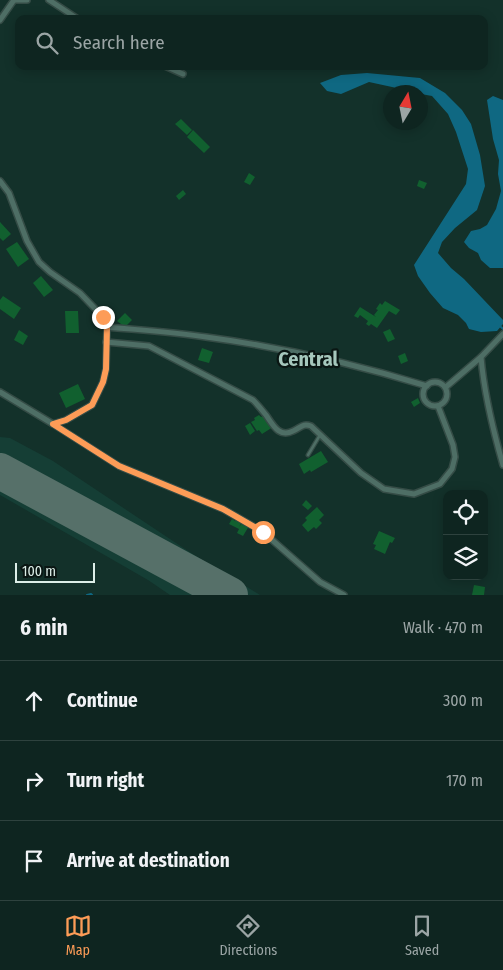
<!DOCTYPE html>
<meta charset="utf-8">
<style>
body{margin:0;font-family:"Fira Sans Condensed",sans-serif;background:#1c312d;color:#f1f3f6}
.controls{position:absolute;right:15px;bottom:15px;display:grid;overflow:hidden;border-radius:10px;box-shadow:0 2px 12px #0003}
.controls button{width:45px;height:45px;display:grid;place-items:center;padding:0;border:0;border-bottom:1px solid #2e423e;background:#0e2520;color:#f1f3f6;font:25px sans-serif}
.compass{position:absolute;left:383px;top:85px;width:45px;height:45px;border-radius:50%;background:#0e2520;box-shadow:0 2px 12px #0003;rotate:10deg}
.scale{position:absolute;left:15px;bottom:12px;width:80px;box-sizing:border-box;padding-left:5px;border:2px solid #dceee8;border-top:0;font-size:14px;line-height:18px;white-space:nowrap;color:#dceee8;-webkit-text-stroke:4px #0a1613;paint-order:stroke}
.stop{position:absolute;width:15px;height:15px;margin:-11px;border:4px solid #fd9c57;border-radius:50%;background:#fff}
.stop.end{background:#fd9c57;border-color:#fff;box-shadow:0 1px 5px #0008}
.list{margin:0;padding:0;list-style:none}
h2{display:flex;justify-content:space-between;align-items:center;height:65px;margin:0;padding:0 20px;font-size:21px}
h2 small{font-size:16px;font-weight:400;color:#9ba5a5}
.list li{display:grid;grid-template-columns:32px 1fr auto;gap:15px;align-items:center;box-sizing:border-box;height:80px;padding:0 20px;border-top:1px solid #2e423e}
.list b{display:block;font-size:19px;white-space:nowrap}
.list em{font-size:16px;font-style:normal;color:#9ba5a5}
.icon{flex:none;width:28px;height:28px;fill:none;stroke:currentColor;stroke-width:2;stroke-linecap:round;stroke-linejoin:round}
.map{position:relative;flex:none;width:503px;height:595px;overflow:hidden}
.search{position:absolute;background:#0e2520;box-shadow:0 2px 12px #0003;left:15px;right:15px;top:15px;height:55px;display:flex;align-items:center;gap:12px;box-sizing:border-box;padding:0 18px;border-radius:10px;color:#9ba5a5;font-size:19px}
.sheet{height:305px;background:#0e2520}
nav{display:flex;justify-content:space-around;align-items:center;box-sizing:border-box;height:70px;border-top:1px solid #2e423e;background:#0e2520;font-size:14px;color:#9ba5a5}
nav a{display:grid;justify-items:center;gap:2px}
nav .on{color:#fd9c57}
.map>svg:first-child{display:block}
.built{fill:#153e35}
.water{fill:#0f6882}
.lines{fill:none;stroke-linecap:round;stroke-linejoin:round}
.stream{stroke:#0f6882;stroke-width:2}
.runway{stroke:#567069;stroke-width:36}
.building{fill:#11602f}
.lane-casing{stroke:#354c46;stroke-width:5}
.street-casing{stroke:#354c46;stroke-width:8}
.lane{stroke:#4e6e65;stroke-width:2.5}
.street{stroke:#4e6e65;stroke-width:5}
.route{stroke:#fd9c57;stroke-width:6}
.labels{text-anchor:middle;dominant-baseline:central;stroke-width:4.5;stroke-linejoin:round;paint-order:stroke}
.quarter-label{font-size:20px;font-weight:bold;fill:#a6c8bd;stroke:#0a1613}
</style>
<div class="map">
<svg width="503" height="595" viewBox="0 0 503 595">
<rect width="100%" height="100%" fill="#13312a"/>
<!-- built -->
<path class="built" d="M0 437 10 438 53 461 191 553 260 595H170L148 580 0 495Z"/>
<!-- water -->
<g class="water">
<path d="M367 73 420 78 445 93 462 110 471 124 480 155 485 186 477 210 455 228 442 242 438 253 451 268 464 279 503 320V324L497 331 481 332 469 329 466 323 458 315 443 308 430 293 418 276 414 265 466 184 468 169 456 132 448 114 432 96 421 94 420 92H415L369 82 341 94 327 91 320 83 341 75Z"/>
<path d="M493 96 503 100V268H490L481 260 478 253 469 248 464 242 471 231 480 229 487 225 496 209 501 191 498 174 499 160 493 139 487 100Z"/>
</g>
<g class="lines">
<!-- stream -->
<g class="stream">
<path d="M501 327 503 329"/>
<path d="M87 595 91 594 92 595"/>
</g>
<!-- runway -->
<path class="runway" d="M0 471 230 595"/>
</g>
<!-- building -->
<g class="building">
<path d="M181 119 192 130 187 135 175 124Z"/>
<path d="M193 130 210 147 204 153 187 137Z"/>
<path d="M249 173 255 177 250 185 244 182Z"/>
<path d="M419 180 427 183 424 189 417 186Z"/>
<path d="M183 190 186 194 179 200 176 196Z"/>
<path d="M0 222 11 234 3 241 0 238Z"/>
<path d="M17 242 29 259 18 267 6 249Z"/>
<path d="M41 276 53 290 44 297 33 283Z"/>
<path d="M3 296 21 308 14 319 0 309V300Z"/>
<path d="M385 301 400 310 396 315 389 311 377 328 371 324 369 326 366 324 368 321 360 315 358 318 354 316 360 307 376 317 374 315 378 310 376 309 380 303 382 305Z"/>
<path d="M65 311H78L79 333H66Z"/>
<path d="M125 313 132 320 125 327 117 321Z"/>
<path d="M390 329 395 339 388 342 383 332Z"/>
<path d="M19 330 28 336 23 345 14 340Z"/>
<path d="M202 348 213 352 209 363 198 360Z"/>
<path d="M405 353 408 361 401 364 398 356Z"/>
<path d="M78 384 85 399 66 408 59 393Z"/>
<path d="M418 398 420 403 414 407 411 402Z"/>
<path d="M259 415 261 417 265 415 273 427 262 434 259 430 257 431 251 422 255 420 254 418Z"/>
<path d="M250 423 255 431 250 435 245 426Z"/>
<path d="M321 451 328 462 311 472 310 470 304 474 299 464Z"/>
<path d="M306 500 312 506 308 510 302 505Z"/>
<path d="M317 507 324 515 319 520 322 523 316 529 314 527 308 532 302 525 307 520 305 518Z"/>
<path d="M236 518 242 522 239 527 243 522 249 526 243 536 237 533 239 529 229 524 232 519 235 521Z"/>
<path d="M379 531 395 538 392 543 390 542 385 554 374 549 376 545 373 544Z"/>
<path d="M474 585 485 587 484 595H472Z"/>
</g>
<g class="lines">
<defs>
<path id="lane" d="M308 455 320 435"/>
<g id="street">
<path d="M14 0H27"/>
<path d="M49 0 78 19"/>
<path d="M0 20 14 0"/>
<path d="M165 66 183 74"/>
<path d="M0 181 9 193 27 241 39 262 50 272 80 293 103 317 107 327 106 369 103 382 92 405 66 420 53 424"/>
<path d="M107 327C140 330 173 332 206 337 280 347 355 364 427 386"/>
<path d="M503 334 481 357C484 393 493 430 503 465"/>
<path d="M106 342 149 346 253 400C258 405 262 410 266 415 273 425 279 438 293 431 301 428 302 423 311 426L361 473 384 489 414 494 440 484 452 469 455 457 453 445 438 406"/>
<circle cx="435" cy="394" r="12"/>
<path d="M446 387 481 357"/>
<path d="M0 392 53 424 119 466 223 509 263 532 320 582 344 595"/>
</g>
</defs>
<!-- lane casing -->
<use href="#lane" class="lane-casing"/>
<!-- street casing -->
<use href="#street" class="street-casing"/>
<!-- lane -->
<use href="#lane" class="lane"/>
<!-- street -->
<use href="#street" class="street"/>
</g>
<g class="lines">
<!-- route -->
<path class="route" d="M103 317 107 327 106 369 103 382 92 405 66 420 53 424 119 466 223 509 263 532"/>
</g>
<g class="labels">
<!-- quarter labels -->
<g class="quarter-label">
<text x="308" y="359">Central</text>
</g>
</g>
</svg>
<div class="controls">
<button><svg class="icon" aria-label="locate" viewBox="0 0 24 24"><circle cx="12" cy="12" r="6"/><path d="M12 2v4M12 18v4M2 12h4M18 12h4"/></svg></button>
<button><svg class="icon" aria-label="layers" viewBox="0 0 24 24"><path d="M12 4l9 5-9 5-9-5zM3 14l9 5 9-5"/></svg></button>
</div>
<svg class="compass" viewBox="-18 -18 36 36"><path d="M0-13l5 13h-10z" fill="#e53935"/><path d="M0 13l5-13h-10z" fill="#9ba5a5"/></svg>
<div class="scale">100 m</div>
<div class="stop" style="left:263px;top:532px"></div>
<div class="stop end" style="left:103px;top:317px"></div>
<div class="search"><svg class="icon" aria-label="search" viewBox="0 0 24 24"><circle cx="10" cy="10" r="6"/><path d="M15 15l6 6"/></svg>Search here</div>
</div>
<section class="sheet">
<h2>6 min<small>Walk · 470 m</small></h2>
<ul class="list">
<li><svg class="icon" aria-label="ahead" viewBox="0 0 24 24"><path d="M12 20V5M6 11l6-6 6 6"/></svg><div><b>Continue</b></div><em>300 m</em></li>
<li><svg class="icon" aria-label="right" viewBox="0 0 24 24"><path d="M7 20v-9h11M14 6l5 5-5 5"/></svg><div><b>Turn right</b></div><em>170 m</em></li>
<li><svg class="icon" aria-label="arrive" viewBox="0 0 24 24"><path d="M6 21V4h12l-3 4 3 4H6"/></svg><div><b>Arrive at destination</b></div></li>
</ul>
</section>
<nav>
<a class="on"><svg class="icon" aria-label="map" viewBox="0 0 24 24"><path d="M3 6l6-2 6 2 6-2v14l-6 2-6-2-6 2zM9 4v14M15 6v14"/></svg>Map</a>
<a><svg class="icon" aria-label="directions" viewBox="0 0 24 24"><path d="M12 3l9 9-9 9-9-9zM9 14v-3h6M13 9l2 2-2 2"/></svg>Directions</a>
<a><svg class="icon" aria-label="saved" viewBox="0 0 24 24"><path d="M7 4h10v16l-5-4-5 4z"/></svg>Saved</a>
</nav>
